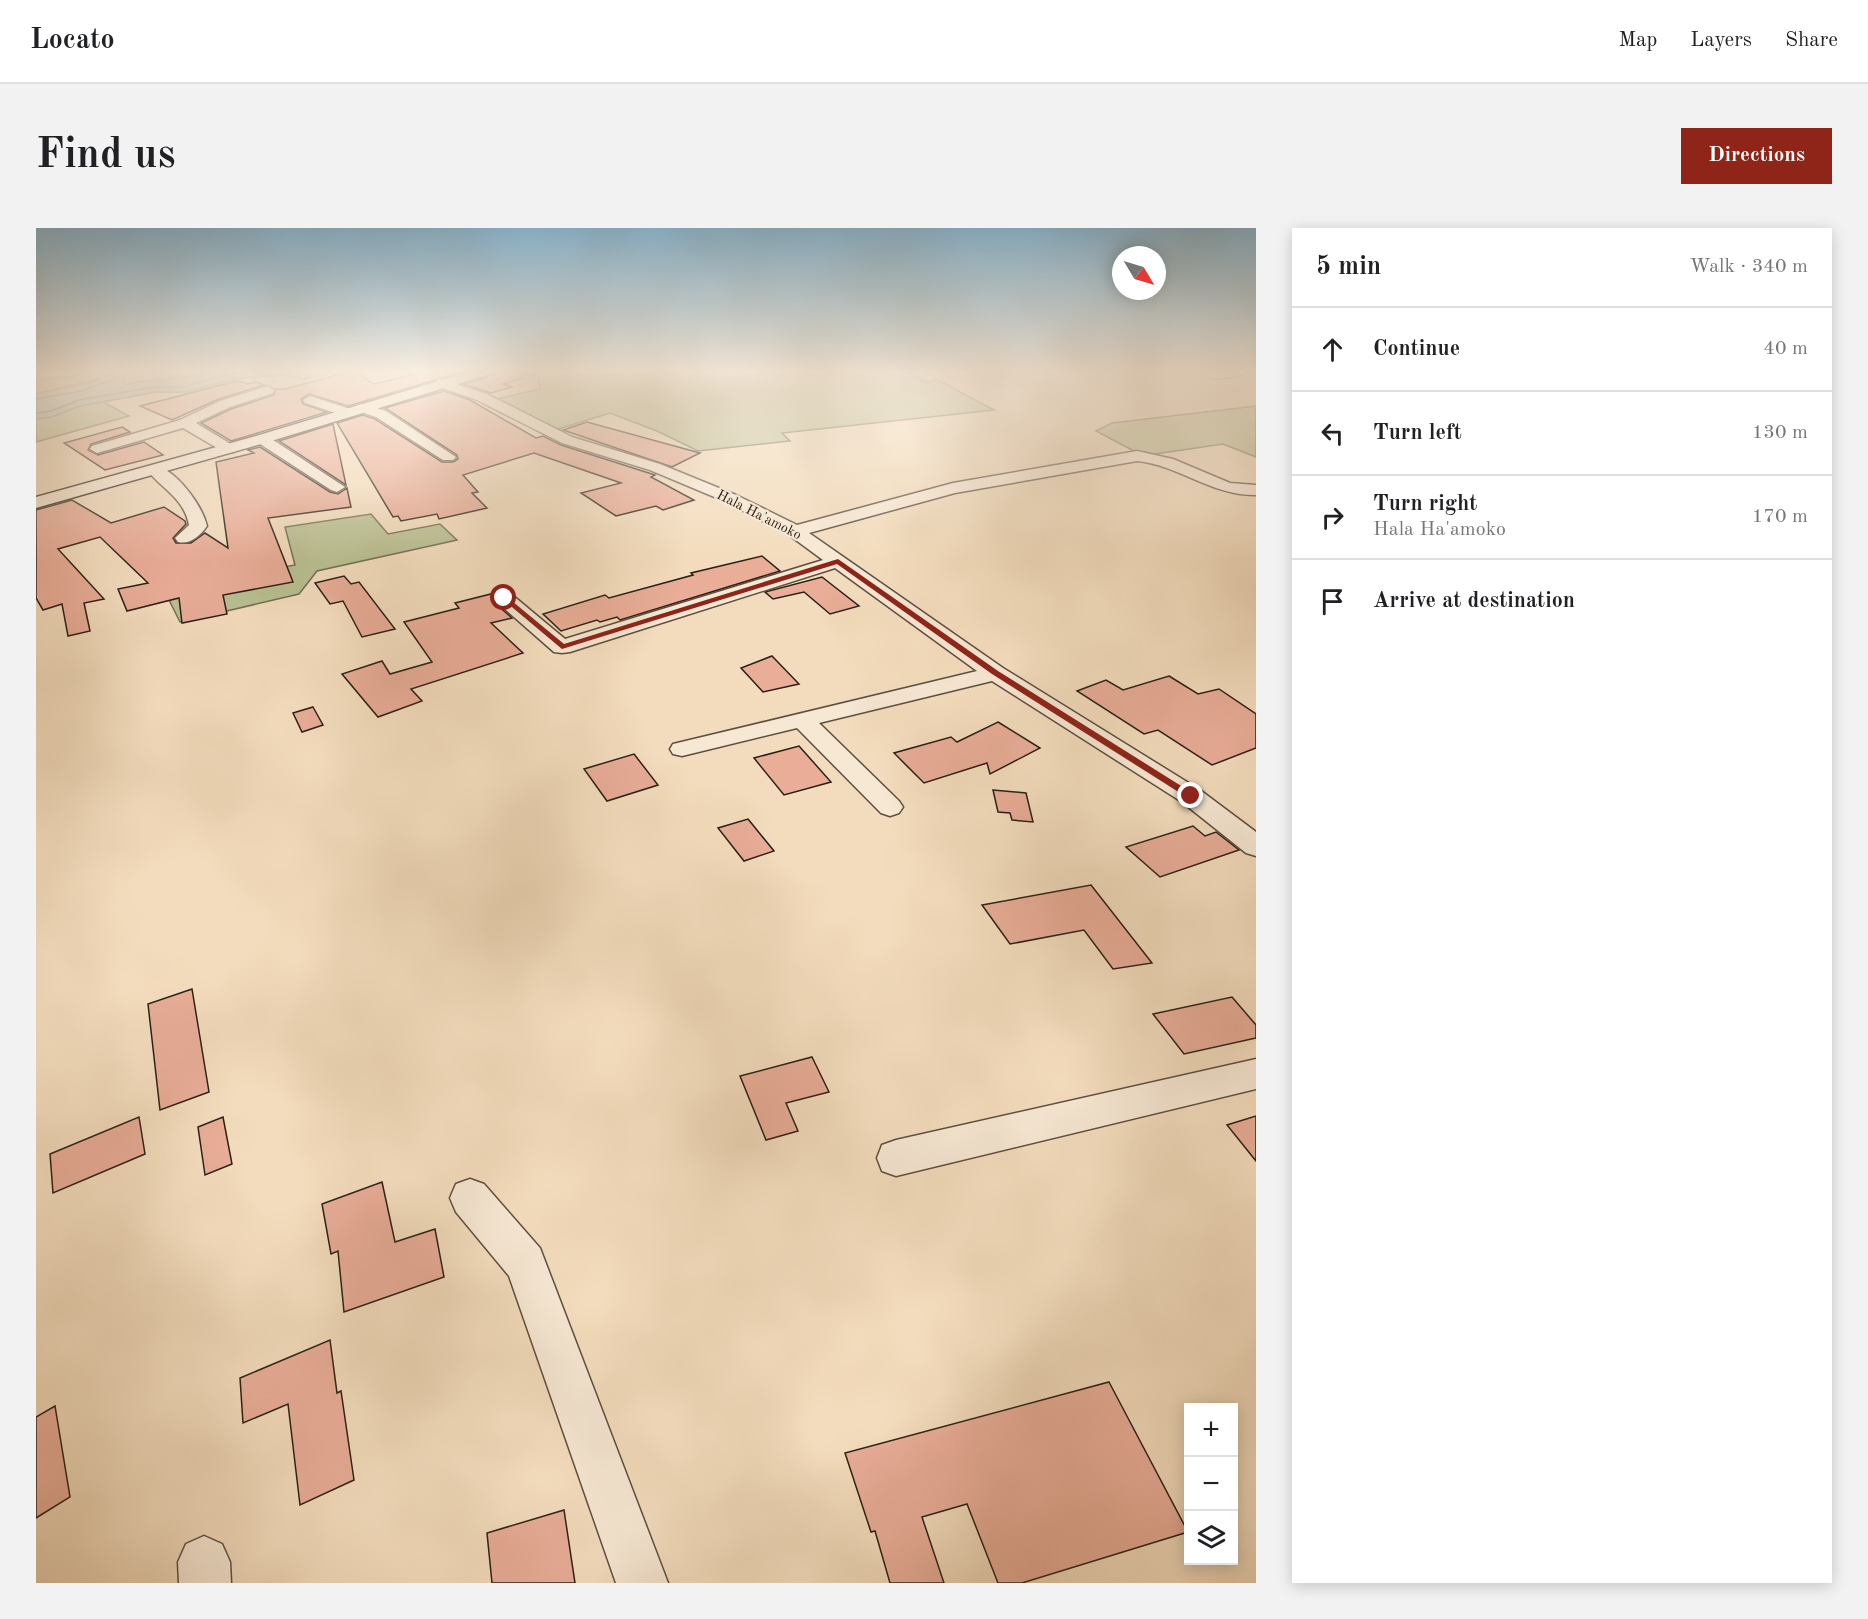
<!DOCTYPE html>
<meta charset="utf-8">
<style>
body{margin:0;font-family:"Old Standard TT",serif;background:#f2f2f2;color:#202124}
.controls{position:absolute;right:18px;bottom:18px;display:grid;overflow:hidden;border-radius:0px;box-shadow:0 3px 15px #0003}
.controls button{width:54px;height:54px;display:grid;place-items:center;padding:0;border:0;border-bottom:2px solid #e0e0e0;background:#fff;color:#202124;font:30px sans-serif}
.compass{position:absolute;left:1076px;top:18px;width:54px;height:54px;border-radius:50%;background:#fff;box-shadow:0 3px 15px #0003;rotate:128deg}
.stop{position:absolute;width:18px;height:18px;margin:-14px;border:4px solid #8f2418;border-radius:50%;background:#fff}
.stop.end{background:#8f2418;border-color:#fff;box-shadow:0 2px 6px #0008}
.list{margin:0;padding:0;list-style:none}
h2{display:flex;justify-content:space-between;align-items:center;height:78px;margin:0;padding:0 24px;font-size:26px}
h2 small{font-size:20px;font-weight:400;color:#757577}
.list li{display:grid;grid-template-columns:39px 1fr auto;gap:18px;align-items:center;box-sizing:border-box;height:84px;padding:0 24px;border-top:2px solid #e0e0e0}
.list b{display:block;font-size:22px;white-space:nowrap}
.list p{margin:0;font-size:20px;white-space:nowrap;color:#757577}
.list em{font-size:20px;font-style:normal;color:#757577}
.icon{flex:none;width:33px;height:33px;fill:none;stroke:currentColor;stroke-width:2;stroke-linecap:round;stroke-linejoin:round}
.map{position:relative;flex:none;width:1220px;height:1355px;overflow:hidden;border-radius:0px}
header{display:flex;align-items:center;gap:36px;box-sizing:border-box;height:84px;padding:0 30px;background:#fff;border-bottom:2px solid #e0e0e0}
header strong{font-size:28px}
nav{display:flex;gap:33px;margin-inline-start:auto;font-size:21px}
.intro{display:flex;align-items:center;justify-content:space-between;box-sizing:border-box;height:144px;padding:0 36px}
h1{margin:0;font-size:42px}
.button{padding:15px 27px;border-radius:0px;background:#8f2418;color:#fff;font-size:21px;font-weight:700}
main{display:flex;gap:36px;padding:0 36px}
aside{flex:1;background:#fff;border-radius:0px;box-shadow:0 3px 15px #0003}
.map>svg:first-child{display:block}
.green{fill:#bac092;stroke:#727054;stroke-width:1.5}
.water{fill:#9bbbb3;stroke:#6e7d74;stroke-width:1.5}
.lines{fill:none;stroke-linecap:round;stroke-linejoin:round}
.shore{stroke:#636e64;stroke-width:1.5}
.building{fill:#e9ad98;stroke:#2b2016;stroke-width:1.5}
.street-casing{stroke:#5d4f40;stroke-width:3}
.secondary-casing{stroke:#2b2016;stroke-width:3}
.street{fill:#f7e8d4;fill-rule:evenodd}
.secondary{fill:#f7e8d4;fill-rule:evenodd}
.route{fill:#8f2418}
.labels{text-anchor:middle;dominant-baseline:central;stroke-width:4.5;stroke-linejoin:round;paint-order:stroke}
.far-street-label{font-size:14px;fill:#2b2016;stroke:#f7e8d4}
</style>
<header>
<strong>Locato</strong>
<nav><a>Map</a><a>Layers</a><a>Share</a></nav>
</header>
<div class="intro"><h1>Find us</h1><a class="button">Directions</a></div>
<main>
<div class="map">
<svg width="1220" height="1355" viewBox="0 0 1220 1355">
<rect width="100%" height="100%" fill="#f3dcbd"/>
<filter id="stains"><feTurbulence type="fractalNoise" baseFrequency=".00333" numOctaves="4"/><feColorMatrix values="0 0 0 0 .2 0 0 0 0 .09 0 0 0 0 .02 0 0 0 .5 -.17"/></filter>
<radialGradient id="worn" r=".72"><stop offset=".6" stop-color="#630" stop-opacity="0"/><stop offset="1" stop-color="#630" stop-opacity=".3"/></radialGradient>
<!-- green -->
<g class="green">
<path d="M58 144H298L269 151 253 147 206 150 149 164H119L67 174 93 188 0 214V177L62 151 0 166V154Z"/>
<path d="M485 144H872L893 153 902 152 958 182 746 205 754 213 662 223 621 203 574 185 519 202 461 171 504 161 503 150Z"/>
<path d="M1220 178V229L1187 216 1119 226 1096 222 1060 203 1076 195Z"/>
<path d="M335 286 352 306 404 296 421 312 281 343 263 366 144 394 128 362 259 337 249 299Z"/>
</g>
<!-- water -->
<g class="water">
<path d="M0 144H58L0 154Z"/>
<path d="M80 144H280L269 151 244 147 193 152 149 164H119L44 178 16 189 0 191V166L56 154Z"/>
</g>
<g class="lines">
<!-- shore -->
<g class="shore">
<path d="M88 144 86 154 89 157C117 151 144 152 171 144"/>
<path d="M0 171 46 163 77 151 80 144"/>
<path d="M0 185 15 183 43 172 118 159H148L193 146 228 144"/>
</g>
</g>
<!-- building -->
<g class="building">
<path d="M313 144H319L338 156 388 144H426L312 178 273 166 265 171 267 176 291 184 195 213 165 195 195 181 238 167 240 161H249Z"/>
<path d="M455 144H487L488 150 467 156 476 159 455 165 428 156 452 149Z"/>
<path d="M201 153 212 156 220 154 228 157 183 171 136 192 104 178Z"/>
<path d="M408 163 434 172 500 210 507 208 525 217 619 247 615 249 658 272 627 282 620 278 580 288 545 265 585 255 498 225 427 247 442 264 436 265 451 280 403 291 401 286 365 293 362 288 357 289 301 195 327 187 339 191 406 234H417L422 231 421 227 349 180Z"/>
<path d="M551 194 664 225 636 239 527 202Z"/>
<path d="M297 196 310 257 243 213Z"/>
<path d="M86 199 94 204 55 216 52 222 62 227 108 214 127 227 69 242 28 215Z"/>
<path d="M224 219 294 264 302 266 311 260 315 279 232 290 257 354 187 367 191 386 146 395 143 370 91 383 82 361 112 355 64 309 22 321 68 371 48 375 54 403 32 408 26 376 7 382 0 370V282L36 272 75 295 128 279 149 293 150 296 137 310 140 315H155L169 305 192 320 180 234 218 225 212 222Z"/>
<path d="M726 328 744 343 584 392 581 389 564 394 561 392 525 403 507 386 569 367 573 370 657 347 655 345Z"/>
<path d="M308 348 315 356 323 354 359 401 326 409 307 373 294 376 279 355Z"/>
<path d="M786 349 823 378 794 386 768 364 737 371 729 364Z"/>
<path d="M455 366 459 375 476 390 455 395 487 425 375 461 386 473 342 489 306 446 346 433 354 446 396 434 368 394 423 380 419 375Z"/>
<path d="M736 428 763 456 727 464 705 440Z"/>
<path d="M1133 448 1162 466 1183 461 1220 486V520L1176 537 1122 502 1108 506 1041 463 1070 452 1087 462Z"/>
<path d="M277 479 287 497 266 504 257 485Z"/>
<path d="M962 494 1004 520 954 546 951 535 888 555 858 525 915 509 921 514Z"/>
<path d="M763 518 795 554 748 567 718 530Z"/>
<path d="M598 526 622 557 571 573 548 541Z"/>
<path d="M957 562 990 565 997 594 976 592 974 585 962 584Z"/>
<path d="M712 591 738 623 708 633 682 600Z"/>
<path d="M1157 598 1169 608 1180 604 1203 622 1124 649 1090 619Z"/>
<path d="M1055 657 1116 735 1077 741 1048 702 974 716 946 677Z"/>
<path d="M156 761 173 864 124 882 112 776Z"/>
<path d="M1196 769 1220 797V810L1148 826 1117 786Z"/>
<path d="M776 829 793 864 750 875 762 903 730 912 704 848Z"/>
<path d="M1220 888V933L1191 897Z"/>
<path d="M103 889 109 926 17 965 14 926Z"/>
<path d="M187 889 196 936 169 947 162 899Z"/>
<path d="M346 954 359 1014 399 1001 408 1049 308 1084 302 1023 295 1026 286 976Z"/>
<path d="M294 1112 301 1165 305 1163 318 1252 264 1277 252 1176 207 1195 204 1150Z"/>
<path d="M1073 1154 1152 1304 986 1355H962L931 1276 886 1289 908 1355H854L839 1303 835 1304 809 1225Z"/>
<path d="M19 1178 34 1269 0 1290V1189Z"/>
<path d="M528 1282 539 1355H456L451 1305Z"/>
</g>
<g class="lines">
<defs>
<g id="street">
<path d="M874 144H889L898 150 892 154Z"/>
<path d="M1171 144H1210C1202 150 1177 153 1169 147Z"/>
<path d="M405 151 451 166 536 209 624 236 700 267 761 297 917 255 1101 223 1137 231 1194 255 1220 257V267C1176 268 1143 237 1101 233L919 265 773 305 967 440 1164 562 1220 604V628L1210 625 1146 574 956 453 783 495 863 573 867 579 863 585 854 588 845 585 761 500 646 528 637 526 634 521 637 516 941 443 799 340 534 424 526 425 518 424 461 374 458 370 461 366H475L529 411 787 332 753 307 688 273 614 242 526 215 441 172 401 158 399 155 401 152Z"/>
<path d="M232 158 238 162 237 165 194 179 160 195 198 218 200 221 198 224H188L147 200 61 225 54 221 56 218 144 192 184 173Z"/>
<path d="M274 168 317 182 319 185 312 189 269 175 267 172Z"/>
<path d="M327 176 350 183 420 229 417 232H407L340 189 322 183 320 180 322 177Z"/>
<path d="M226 207 231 208 309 259 301 264 295 262 221 214 219 211 221 208Z"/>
<path d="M119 237C141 243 166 277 171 298 164 308 154 317 142 314L139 310 153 297C148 270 126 261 111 242Z"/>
<path d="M1220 831V861L860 948 846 943 841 930 846 917 860 912Z"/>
<path d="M434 951 448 956 504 1020 632 1355H580L473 1048 420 984 414 970 420 956Z"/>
<path d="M168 1308 186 1316 194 1334 195 1355H143L142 1334 150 1316Z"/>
</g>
<path id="secondary" d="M433 144H453L451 147 232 214 0 280V269L220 208Z"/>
</defs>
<!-- street casing -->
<use href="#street" class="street-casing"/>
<!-- secondary casing -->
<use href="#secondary" class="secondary-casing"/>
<!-- street -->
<use href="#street" class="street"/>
<!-- secondary -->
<use href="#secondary" class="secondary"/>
</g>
<!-- sky -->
<linearGradient id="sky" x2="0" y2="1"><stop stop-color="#89b7d3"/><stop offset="0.43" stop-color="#faefe1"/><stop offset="1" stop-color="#faefe1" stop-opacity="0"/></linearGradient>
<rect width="1220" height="333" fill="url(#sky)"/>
<!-- route -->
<path class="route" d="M802 331 962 443 1158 566V570H1152L956 446 801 336 526 421 465 370 470 368 528 416Z"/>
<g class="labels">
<!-- far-street labels -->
<g class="far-street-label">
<text transform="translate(723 287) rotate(27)">Hala Ha'amoko</text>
</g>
</g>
<rect width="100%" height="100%" filter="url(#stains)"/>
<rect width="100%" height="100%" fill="url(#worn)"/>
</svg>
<div class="controls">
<button>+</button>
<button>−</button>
<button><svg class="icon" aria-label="layers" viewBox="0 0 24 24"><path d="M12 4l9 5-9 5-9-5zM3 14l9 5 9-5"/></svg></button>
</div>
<svg class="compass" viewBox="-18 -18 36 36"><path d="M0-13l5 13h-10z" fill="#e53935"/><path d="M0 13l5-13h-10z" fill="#757577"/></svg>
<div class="stop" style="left:468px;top:370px"></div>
<div class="stop end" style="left:1155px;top:568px"></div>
</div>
<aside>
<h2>5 min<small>Walk · 340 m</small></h2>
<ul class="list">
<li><svg class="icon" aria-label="ahead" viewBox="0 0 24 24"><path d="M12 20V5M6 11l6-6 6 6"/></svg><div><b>Continue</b></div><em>40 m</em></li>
<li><svg class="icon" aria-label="left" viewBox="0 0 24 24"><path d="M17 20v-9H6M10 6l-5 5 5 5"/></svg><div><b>Turn left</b></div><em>130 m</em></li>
<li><svg class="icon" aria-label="right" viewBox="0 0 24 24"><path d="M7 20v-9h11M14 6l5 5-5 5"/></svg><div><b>Turn right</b><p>Hala Ha'amoko</p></div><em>170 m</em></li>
<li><svg class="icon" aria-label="arrive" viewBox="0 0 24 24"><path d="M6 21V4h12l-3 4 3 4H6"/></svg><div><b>Arrive at destination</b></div></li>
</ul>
</aside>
</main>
